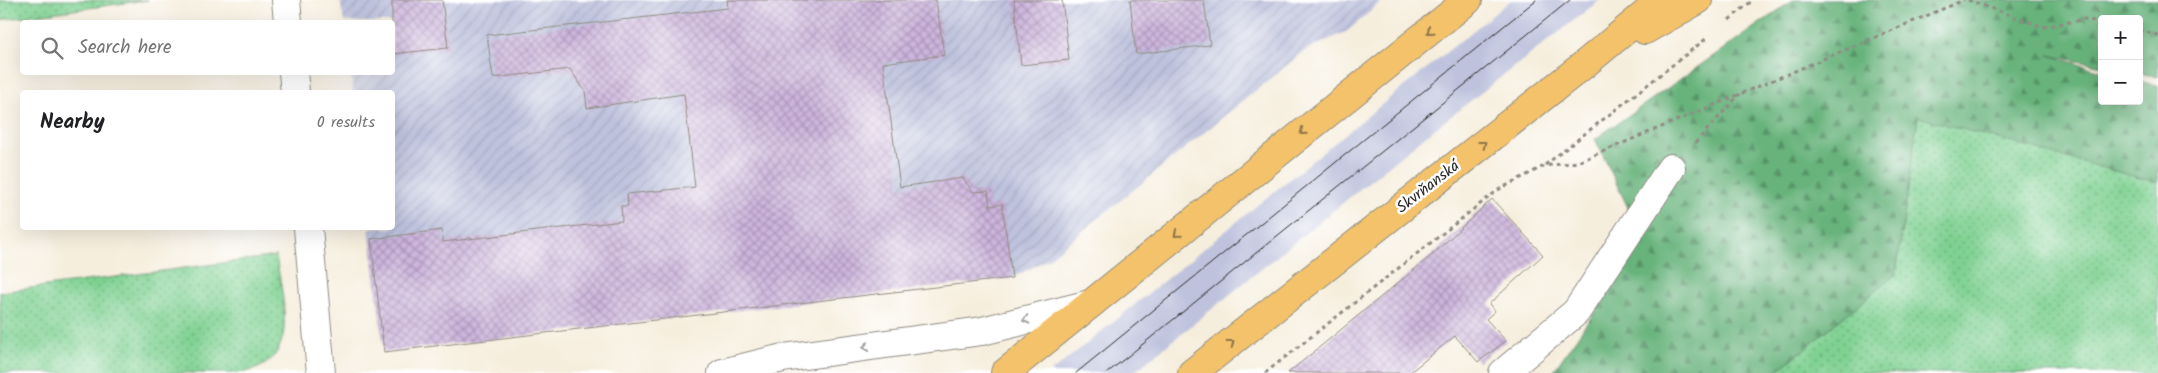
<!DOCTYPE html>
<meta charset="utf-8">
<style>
body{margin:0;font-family:Kalam,sans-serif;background:#f6f6f6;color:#202124}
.controls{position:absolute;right:15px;top:15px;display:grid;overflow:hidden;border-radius:5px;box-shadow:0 5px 20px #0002}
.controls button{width:45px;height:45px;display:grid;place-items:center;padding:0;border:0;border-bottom:1px solid #e0e0e0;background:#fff;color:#202124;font:25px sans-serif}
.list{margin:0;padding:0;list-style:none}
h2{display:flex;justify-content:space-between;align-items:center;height:65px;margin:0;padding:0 20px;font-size:21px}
h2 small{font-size:16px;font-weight:400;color:#757577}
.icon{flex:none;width:28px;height:28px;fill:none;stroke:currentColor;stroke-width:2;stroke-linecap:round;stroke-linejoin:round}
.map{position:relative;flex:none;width:2158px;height:373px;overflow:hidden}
.search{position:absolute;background:#fff;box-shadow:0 5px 20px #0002;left:20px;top:20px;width:375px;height:55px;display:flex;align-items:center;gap:12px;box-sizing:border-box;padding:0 18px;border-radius:5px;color:#757577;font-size:19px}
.panel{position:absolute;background:#fff;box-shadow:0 5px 20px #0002;left:20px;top:90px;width:375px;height:140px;border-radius:5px}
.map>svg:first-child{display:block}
.industrial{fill:url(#industrial-furrows)}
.railway{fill:#bec2dd}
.green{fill:url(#green-dots);stroke:#557e5e}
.forest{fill:url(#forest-firs);stroke:#496f54}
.building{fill:url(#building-cross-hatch)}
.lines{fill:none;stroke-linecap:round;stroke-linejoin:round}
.minor-casing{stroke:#908c84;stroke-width:30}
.major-casing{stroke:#908c84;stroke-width:30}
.path{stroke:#908c84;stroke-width:3;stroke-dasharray:4 4;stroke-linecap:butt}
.minor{stroke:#fff;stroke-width:28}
.major{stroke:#f4c26a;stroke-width:28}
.tram{stroke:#2b2b2b;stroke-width:1}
.oneway{stroke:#90764a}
.oneway2{stroke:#a0a0a0}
.labels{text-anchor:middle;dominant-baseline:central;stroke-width:5;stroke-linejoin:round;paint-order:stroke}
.street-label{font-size:16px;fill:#2b2b2b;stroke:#fff}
</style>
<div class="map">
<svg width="2158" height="373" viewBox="0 0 2158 373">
<defs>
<pattern id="industrial-furrows" width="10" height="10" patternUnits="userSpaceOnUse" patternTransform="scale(1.25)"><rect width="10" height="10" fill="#bec2dd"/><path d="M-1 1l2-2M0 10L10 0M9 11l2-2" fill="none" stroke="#a3a7be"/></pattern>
<pattern id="green-dots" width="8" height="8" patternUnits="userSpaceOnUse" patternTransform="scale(1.25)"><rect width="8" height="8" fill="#7fd192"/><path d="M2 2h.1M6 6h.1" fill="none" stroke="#68aa77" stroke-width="1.8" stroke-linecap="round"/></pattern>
<pattern id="forest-firs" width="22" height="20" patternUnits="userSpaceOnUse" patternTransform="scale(1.25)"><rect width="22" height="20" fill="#67b37c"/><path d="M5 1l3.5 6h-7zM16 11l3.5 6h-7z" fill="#559266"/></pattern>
<pattern id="building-cross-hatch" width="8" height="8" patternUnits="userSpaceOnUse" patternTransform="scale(1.25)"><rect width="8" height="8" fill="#cdb5dd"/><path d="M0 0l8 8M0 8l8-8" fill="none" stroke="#a793b3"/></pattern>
</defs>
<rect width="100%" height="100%" fill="#fff"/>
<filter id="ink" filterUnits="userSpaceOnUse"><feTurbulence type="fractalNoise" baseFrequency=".02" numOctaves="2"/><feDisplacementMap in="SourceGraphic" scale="10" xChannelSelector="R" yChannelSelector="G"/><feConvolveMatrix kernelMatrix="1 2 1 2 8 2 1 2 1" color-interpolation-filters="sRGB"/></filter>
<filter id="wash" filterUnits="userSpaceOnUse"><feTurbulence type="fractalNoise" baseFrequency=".0096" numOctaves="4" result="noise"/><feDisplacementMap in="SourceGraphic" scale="20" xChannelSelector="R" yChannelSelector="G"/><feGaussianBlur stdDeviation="1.12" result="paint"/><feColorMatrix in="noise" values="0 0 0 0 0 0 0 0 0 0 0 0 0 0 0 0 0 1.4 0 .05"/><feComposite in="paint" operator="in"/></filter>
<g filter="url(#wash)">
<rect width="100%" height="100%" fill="#f6eedd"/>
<!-- industrial -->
<path class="industrial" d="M340 0H1383L1348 31 1306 50 1048 259 1012 278 384 352 369 228H392V92H353L351 73 392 72V22H344Z"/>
<!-- railway -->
<path class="railway" d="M1511 0H1600L1423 138 1133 373H1050Z"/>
<!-- green -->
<g class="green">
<path d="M0 0H148L0 20Z"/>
<path d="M1918 116 2158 136V373H1775L1896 274Z"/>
<path d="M276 256C283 301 303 366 238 373H0V292Z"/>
</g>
<!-- forest -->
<path class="forest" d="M1793 0H2158V77L2139 73V19H2102V66L2048 55 2102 71V101H2139V81L2158 86V183L1918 117 1896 274 1775 373H1552L1644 241 1595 139Z"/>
<g id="blocks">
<!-- building -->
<g class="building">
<path d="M392 0H442L448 48 392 54Z"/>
<path d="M727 0H936L944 55 883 63 900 187 963 178 973 192 988 191 990 206 1002 204 1012 278 384 352 371 239 442 230 443 242 622 221 621 206H628L627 194 695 187 684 94 587 108 585 91 570 69 493 78 487 35 728 8Z"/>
<path d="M1014 0H1062L1069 60 1021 65Z"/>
<path d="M1130 0H1204L1210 45 1136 54Z"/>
<path d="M1492 199 1543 255 1489 304 1495 311 1486 319 1506 341 1478 362 1455 336 1409 373H1288L1432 255Z"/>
</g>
</g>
</g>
<g filter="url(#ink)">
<use href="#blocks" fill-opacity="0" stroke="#908c84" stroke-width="1"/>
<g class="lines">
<defs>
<g id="minor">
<path d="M286 0 288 22"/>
<path d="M293 72 295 92"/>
<path d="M308 228 321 373"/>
<path d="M722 373 783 358 982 331 1090 304"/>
<path d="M1503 373 1576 312 1671 168"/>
</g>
<g id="major">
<path d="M1645 30 1698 0"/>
<path d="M1005 373 1468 0"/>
<path d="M1192 373 1581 67 1662 0"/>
</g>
</defs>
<!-- minor casing -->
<use href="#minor" class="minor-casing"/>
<!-- major casing -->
<use href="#major" class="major-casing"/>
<!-- path -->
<g class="path">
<path d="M1968 0 2043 27 2085 19 2102 23"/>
<path d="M1729 20 1753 0"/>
<path d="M2139 31 2158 35"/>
<path d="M1695 143 1740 94"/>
<path d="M1545 165 1707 38"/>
<path d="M1265 373 1498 190 1544 166 1578 162 1964 0"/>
</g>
<!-- minor -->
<use href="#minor" class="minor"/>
<!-- major -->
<use href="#major" class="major"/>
<!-- tram -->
<g class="tram">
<path d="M1076 373 1536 0"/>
<path d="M1107 373 1570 0"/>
</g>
</g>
<!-- one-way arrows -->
<defs><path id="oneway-chevron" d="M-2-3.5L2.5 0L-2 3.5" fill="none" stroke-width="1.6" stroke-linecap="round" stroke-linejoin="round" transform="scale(1.25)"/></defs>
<g class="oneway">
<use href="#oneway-chevron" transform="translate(1430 31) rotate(141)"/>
<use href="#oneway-chevron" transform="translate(1303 132) rotate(141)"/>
<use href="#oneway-chevron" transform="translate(1483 144) rotate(-38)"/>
<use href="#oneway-chevron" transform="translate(1177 234) rotate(141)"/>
<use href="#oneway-chevron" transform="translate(1231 343) rotate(-38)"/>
</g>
<g class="oneway2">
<use href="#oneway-chevron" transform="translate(1026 320) rotate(166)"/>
<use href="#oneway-chevron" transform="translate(866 347) rotate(172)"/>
</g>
</g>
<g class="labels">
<!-- street labels -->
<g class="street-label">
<text transform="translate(1428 187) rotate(-38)">Skvrňanská</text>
</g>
</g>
</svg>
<div class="controls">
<button>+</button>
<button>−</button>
</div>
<div class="search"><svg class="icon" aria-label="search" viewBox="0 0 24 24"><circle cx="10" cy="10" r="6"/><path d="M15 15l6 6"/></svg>Search here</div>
<section class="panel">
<h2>Nearby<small>0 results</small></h2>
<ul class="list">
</ul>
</section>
</div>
